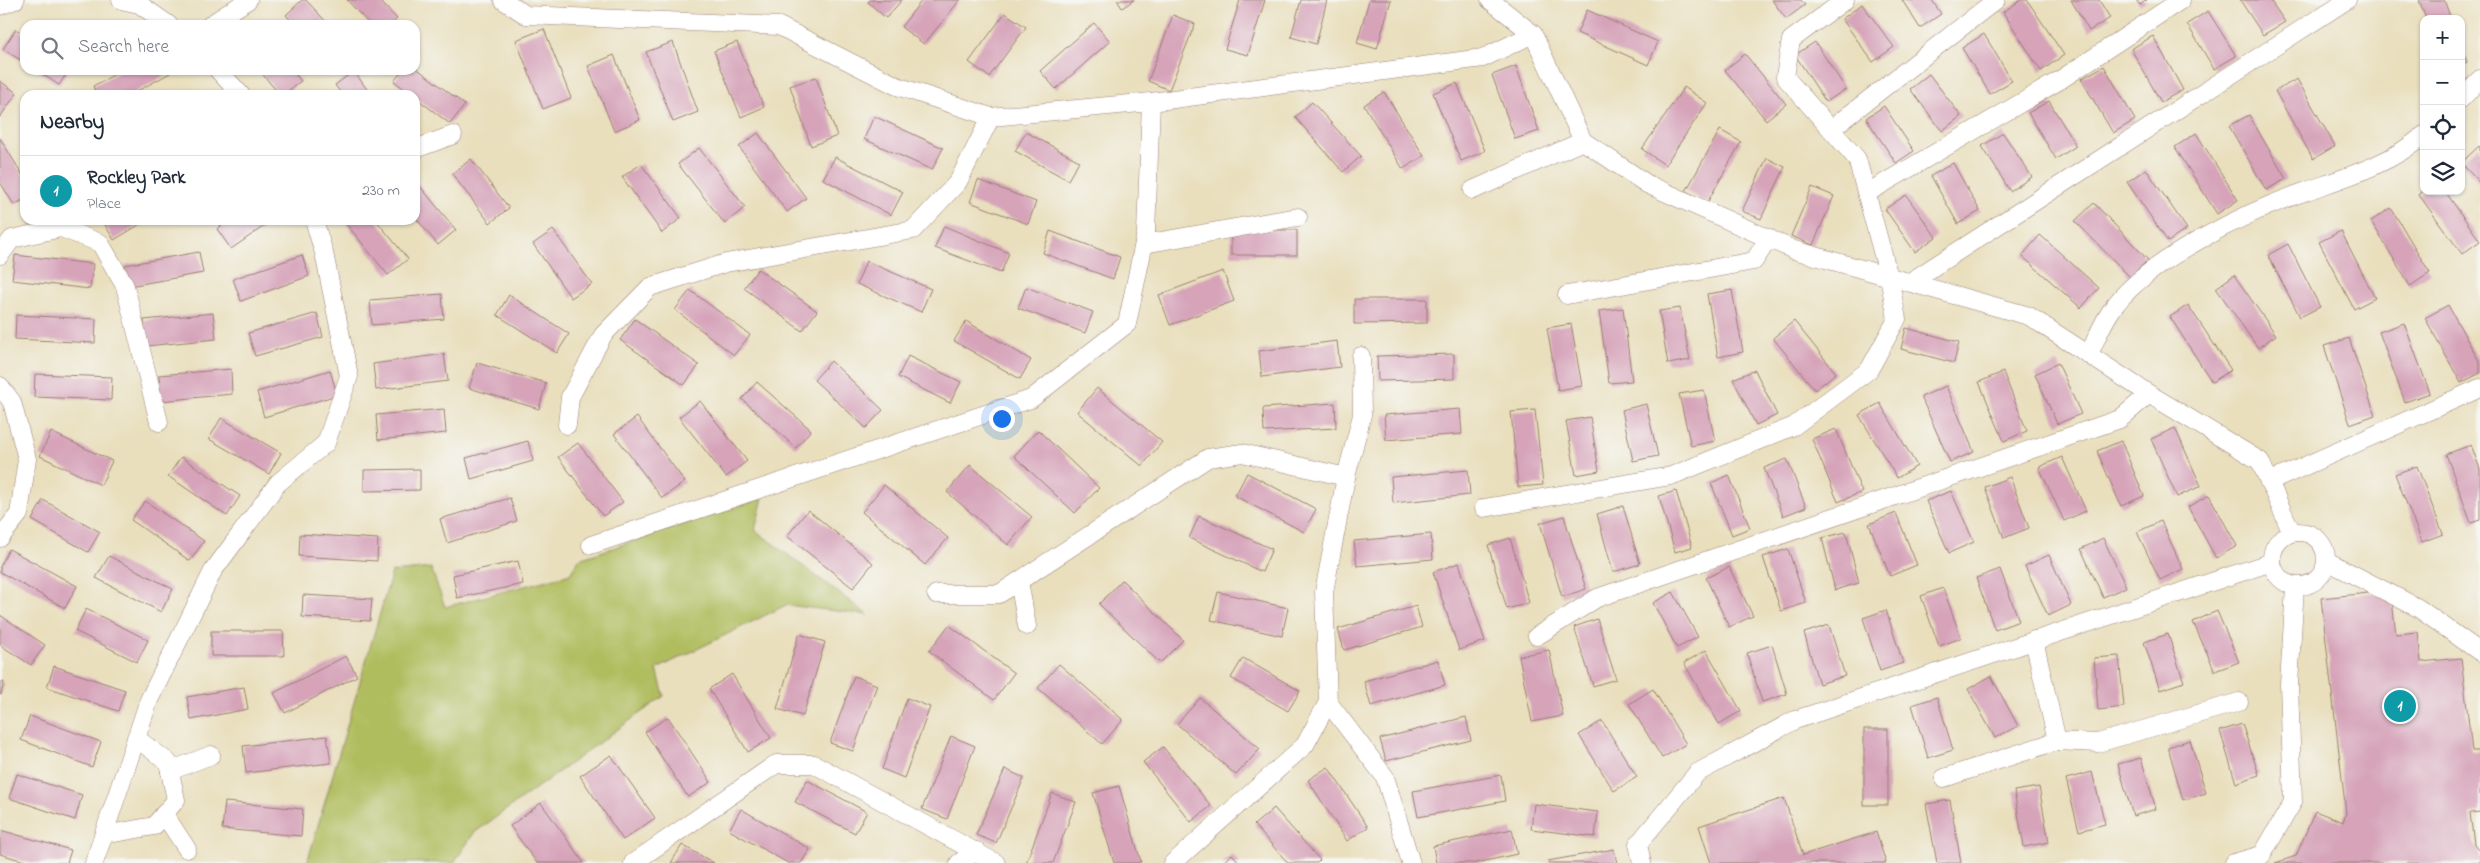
<!DOCTYPE html>
<meta charset="utf-8">
<style>
body{margin:0;font-family:"Indie Flower",sans-serif;background:#f6f6f7;color:#1f2937}
.controls{position:absolute;right:15px;top:15px;display:grid;overflow:hidden;border-radius:10px;box-shadow:0 1px 4px #0004}
.controls button{width:45px;height:45px;display:grid;place-items:center;padding:0;border:0;border-bottom:1px solid #e0e1e3;background:#fff;color:#1f2937;font:25px sans-serif}
.you{position:absolute;left:1001px;top:418px;width:18px;height:18px;margin:-12px;border:4px solid #fff;border-radius:50%;background:#1a73e8;box-shadow:0 0 0 8px #1a73e833}
.badge{display:grid;place-items:center;width:32px;height:32px;border-radius:50%;background:#111827;color:#fff;font-size:16px;font-weight:700}
.pin{position:absolute;translate:-50% -50%;border:2px solid #fff;box-shadow:0 1px 5px #0006}
.list{margin:0;padding:0;list-style:none}
h2{display:flex;justify-content:space-between;align-items:center;height:65px;margin:0;padding:0 20px;font-size:21px}
h2 small{font-size:16px;font-weight:400;color:#747a83}
.list li{display:grid;grid-template-columns:32px 1fr auto;gap:15px;align-items:center;box-sizing:border-box;height:70px;padding:0 20px;border-top:1px solid #e0e1e3}
.list b{display:block;font-size:19px;white-space:nowrap}
.list p{margin:0;font-size:16px;white-space:nowrap;color:#747a83}
.list em{font-size:16px;font-style:normal;color:#747a83}
.icon{flex:none;width:28px;height:28px;fill:none;stroke:currentColor;stroke-width:2;stroke-linecap:round;stroke-linejoin:round}
.map{position:relative;flex:none;width:2480px;height:863px;overflow:hidden}
.search{position:absolute;background:#fff;box-shadow:0 1px 4px #0004;left:20px;top:20px;width:400px;height:55px;display:flex;align-items:center;gap:12px;box-sizing:border-box;padding:0 18px;border-radius:15px;color:#747a83;font-size:19px}
.panel{position:absolute;background:#fff;box-shadow:0 1px 4px #0004;left:20px;top:90px;width:400px;height:135px;border-radius:15px}
.map>svg:first-child{display:block}
.green{fill:#b0bd5f;stroke:#7d6e45}
.building{fill:#d6a3b9}
.lines{fill:none;stroke-linecap:round;stroke-linejoin:round}
.lane-casing{stroke:#9a7f74;stroke-width:19}
.lane{stroke:#fff;stroke-width:18}
</style>
<div class="map">
<svg width="2480" height="863" viewBox="0 0 2480 863">
<rect width="100%" height="100%" fill="#f6f6f2"/>
<filter id="ink" filterUnits="userSpaceOnUse"><feTurbulence type="fractalNoise" baseFrequency=".02" numOctaves="2"/><feDisplacementMap in="SourceGraphic" scale="10" xChannelSelector="R" yChannelSelector="G"/><feConvolveMatrix kernelMatrix="1 2 1 2 8 2 1 2 1" color-interpolation-filters="sRGB"/></filter>
<filter id="wash" filterUnits="userSpaceOnUse"><feTurbulence type="fractalNoise" baseFrequency=".0096" numOctaves="4" result="noise"/><feDisplacementMap in="SourceGraphic" scale="20" xChannelSelector="R" yChannelSelector="G"/><feGaussianBlur stdDeviation="1.12" result="paint"/><feColorMatrix in="noise" values="0 0 0 0 0 0 0 0 0 0 0 0 0 0 0 0 0 1.4 0 .05"/><feComposite in="paint" operator="in"/></filter>
<g filter="url(#wash)">
<rect width="100%" height="100%" fill="#e9dfbd"/>
<!-- green -->
<path class="green" d="M763 498 755 530 868 615 786 605 657 669 664 696 474 833 454 863H307L392 572 431 568 445 607 570 574 579 559Z"/>
<g id="blocks">
<!-- building -->
<g class="building">
<path d="M302 0H306L329 25H295L286 15Z"/>
<path d="M347 0H379L397 19 390 25H370Z"/>
<path d="M870 0H902L886 18 868 2Z"/>
<path d="M922 0H960L924 44 901 27Z"/>
<path d="M1117 0H1134L1122 8Z"/>
<path d="M1240 0H1265L1248 55 1225 49Z"/>
<path d="M1301 0H1327L1316 44 1291 37Z"/>
<path d="M1369 0H1391L1377 49 1357 43Z"/>
<path d="M1772 0H1801L1805 5 1786 19Z"/>
<path d="M1902 0H1932L1941 14 1920 28Z"/>
<path d="M2021 0H2027L2064 55 2041 71 2003 12Z"/>
<path d="M2071 0H2099L2110 18 2089 31Z"/>
<path d="M2136 0H2147L2140 5Z"/>
<path d="M2240 0H2270L2285 22 2263 35Z"/>
<path d="M2419 0H2444L2451 19H2426Z"/>
<path d="M1862 4 1894 47 1873 62 1842 19Z"/>
<path d="M1587 10 1658 42 1648 65 1577 33Z"/>
<path d="M2208 11 2236 56 2214 69 2187 24Z"/>
<path d="M1005 13 1026 27 989 77 969 62Z"/>
<path d="M1173 15 1195 24 1169 90 1148 81Z"/>
<path d="M1094 23 1110 41 1056 89 1040 71Z"/>
<path d="M16 29 25 35V63L3 49Z"/>
<path d="M544 29 571 98 543 109 516 40Z"/>
<path d="M1984 34 2012 81 1990 94 1962 48Z"/>
<path d="M2153 36 2183 90 2161 102 2131 49Z"/>
<path d="M673 42 698 112 673 122 646 52Z"/>
<path d="M737 42 764 107 741 117 714 51Z"/>
<path d="M1815 42 1846 89 1826 102 1795 55Z"/>
<path d="M2461 47 2467 62 2461 65Z"/>
<path d="M1745 54 1786 104 1766 120 1725 70Z"/>
<path d="M614 55 640 120 614 131 588 66Z"/>
<path d="M1516 66 1539 131 1515 139 1492 75Z"/>
<path d="M2104 66 2135 120 2113 133 2081 79Z"/>
<path d="M415 67 465 105 450 124 394 81 403 70H415Z"/>
<path d="M36 70H69L59 85Z"/>
<path d="M123 70H168L170 73 130 95H97L93 86Z"/>
<path d="M259 70H292L301 81 283 95H280Z"/>
<path d="M354 71 371 95H342L335 85Z"/>
<path d="M1929 74 1961 116 1942 131 1910 89Z"/>
<path d="M816 77 837 136 811 146 790 86Z"/>
<path d="M2297 79 2335 146 2313 159 2275 91Z"/>
<path d="M0 81 17 93 0 117Z"/>
<path d="M1457 83 1485 151 1461 161 1433 93Z"/>
<path d="M1684 87 1707 103 1665 165 1642 149Z"/>
<path d="M1384 92 1424 156 1403 169 1364 105Z"/>
<path d="M2049 101 2076 146 2056 159 2028 113Z"/>
<path d="M1312 102 1361 156 1343 172 1295 117Z"/>
<path d="M1884 106 1914 151 1896 163 1866 118Z"/>
<path d="M2249 115 2286 179 2266 190 2229 126Z"/>
<path d="M874 116 943 148 932 170 864 139Z"/>
<path d="M1720 130 1741 142 1707 203 1686 191Z"/>
<path d="M1026 132 1079 161 1068 180 1015 151Z"/>
<path d="M758 133 806 198 787 212 739 147Z"/>
<path d="M2003 133 2032 177 2010 191 1982 146Z"/>
<path d="M2196 133 2238 200 2217 214 2175 147Z"/>
<path d="M0 138 25 179V199L14 205 0 182Z"/>
<path d="M2479 146 2480 147V183L2461 163Z"/>
<path d="M699 148 745 207 725 224 678 164Z"/>
<path d="M835 157 903 192 891 215 823 179Z"/>
<path d="M1767 158 1785 167 1761 219 1742 211Z"/>
<path d="M471 159 509 208 490 223 452 174Z"/>
<path d="M1953 163 1980 211 1958 224 1931 176Z"/>
<path d="M641 164 681 218 662 233 622 177Z"/>
<path d="M2146 169 2187 229 2168 242 2127 182Z"/>
<path d="M415 180 456 230 438 245 415 217Z"/>
<path d="M978 180 1036 202 1028 224 970 202Z"/>
<path d="M1812 187 1834 196 1813 245 1791 236Z"/>
<path d="M2423 191H2445L2480 241 2462 254 2419 195Z"/>
<path d="M1906 195 1936 237 1915 252 1885 209Z"/>
<path d="M2094 203 2148 260 2130 277 2075 221Z"/>
<path d="M2391 208 2430 273 2410 286 2371 221Z"/>
<path d="M102 220H147L114 240Z"/>
<path d="M230 220H273L231 249 217 229Z"/>
<path d="M343 220H376L408 259 388 275Z"/>
<path d="M944 226 1009 253 1001 273 935 248Z"/>
<path d="M553 230 592 284 571 298 533 244Z"/>
<rect x="1231" y="230" width="66" height="25"/>
<path d="M1050 231 1120 257 1113 279 1043 253Z"/>
<path d="M2341 231 2375 298 2354 309 2319 242Z"/>
<path d="M2040 235 2099 288 2081 308 2022 256Z"/>
<path d="M2288 244 2320 307 2300 317 2268 255Z"/>
<path d="M199 252 203 273 129 286 125 265Z"/>
<path d="M15 255 93 264 90 289 12 280Z"/>
<path d="M302 255 309 276 241 301 233 279Z"/>
<path d="M866 261 931 289 921 312 857 284Z"/>
<path d="M758 269 817 311 802 331 744 288Z"/>
<path d="M1223 271 1234 301 1170 325 1159 295Z"/>
<path d="M2234 275 2276 335 2258 348 2216 288Z"/>
<path d="M1026 287 1093 312 1085 333 1018 308Z"/>
<path d="M690 290 750 335 734 355 675 310Z"/>
<path d="M1732 290 1743 352 1718 357 1707 294Z"/>
<path d="M442 294 444 319 372 325 370 300Z"/>
<path d="M509 295 569 334 557 353 497 315Z"/>
<path d="M1354 299H1427V323L1354 324Z"/>
<path d="M2188 305 2231 370 2212 382 2170 317Z"/>
<path d="M2448 305 2480 363V373L2461 383 2425 318Z"/>
<path d="M1623 308 1632 381 1609 383 1599 311Z"/>
<path d="M1680 308 1690 360 1668 364 1659 311Z"/>
<path d="M213 313 216 339 146 346 144 320Z"/>
<path d="M317 313 323 337 255 356 248 333Z"/>
<path d="M16 315 96 319 95 343 15 339Z"/>
<path d="M635 319 699 365 684 385 620 340Z"/>
<path d="M966 321 1031 360 1020 379 954 341Z"/>
<path d="M1794 321 1836 373 1815 390 1773 338Z"/>
<path d="M2404 323 2430 393 2405 402 2379 332Z"/>
<path d="M1571 324 1582 386 1558 390 1547 328Z"/>
<path d="M1906 328 1959 342 1954 363 1901 349Z"/>
<path d="M2349 338 2375 415 2350 424 2324 346Z"/>
<path d="M1337 341 1340 367 1262 377 1259 351Z"/>
<path d="M444 354 448 381 376 390 373 364Z"/>
<path d="M1454 354V379L1378 381 1377 356Z"/>
<path d="M908 356 961 382 950 403 898 377Z"/>
<path d="M831 361 883 410 866 428 814 380Z"/>
<path d="M477 363 546 383 539 409 469 388Z"/>
<path d="M2058 363 2081 414 2057 424 2035 374Z"/>
<path d="M231 369 232 394 161 401 159 375Z"/>
<path d="M330 370 337 395 264 417 257 392Z"/>
<path d="M1755 370 1777 415 1756 425 1733 379Z"/>
<path d="M2003 372 2027 431 2004 441 1979 382Z"/>
<path d="M35 374 112 377 111 400 34 397Z"/>
<path d="M757 382 811 430 796 448 742 399Z"/>
<path d="M1946 386 1974 452 1950 462 1921 397Z"/>
<path d="M1097 388 1162 442 1142 466 1077 412Z"/>
<path d="M1704 390 1715 441 1691 446 1679 394Z"/>
<path d="M700 401 747 461 726 477 679 417Z"/>
<path d="M1335 403 1336 428 1264 432 1263 408Z"/>
<path d="M1880 403 1917 466 1897 478 1859 415Z"/>
<path d="M1646 404 1658 456 1633 461 1622 410Z"/>
<path d="M444 409 446 433 378 440 376 415Z"/>
<path d="M1460 409 1462 434 1386 440 1384 415Z"/>
<path d="M1535 410 1543 485 1518 487 1511 412Z"/>
<path d="M637 417 685 482 662 498 614 434Z"/>
<path d="M1590 417 1599 471 1576 475 1566 421Z"/>
<path d="M221 418 281 453 269 474 209 439Z"/>
<path d="M2175 428 2201 486 2177 497 2151 439Z"/>
<path d="M1836 429 1862 492 1838 502 1812 439Z"/>
<path d="M1038 430 1099 488 1075 513 1014 456Z"/>
<path d="M51 432 112 461 101 485 40 456Z"/>
<path d="M528 441 533 461 471 479 466 458Z"/>
<path d="M2121 441 2144 496 2121 506 2097 451Z"/>
<path d="M578 443 623 502 603 516 558 457Z"/>
<path d="M2471 445 2480 469V520L2471 523 2446 454Z"/>
<path d="M181 457 240 496 227 516 168 476Z"/>
<path d="M2062 457 2086 511 2064 521 2039 467Z"/>
<path d="M1787 459 1806 507 1783 516 1764 468Z"/>
<path d="M970 465 1032 517 1008 545 947 492Z"/>
<path d="M2417 466 2443 534 2422 542 2395 474Z"/>
<path d="M420 469V490L364 491V470Z"/>
<path d="M1468 470 1470 495 1393 503 1391 477Z"/>
<path d="M1247 473 1316 509 1304 532 1235 496Z"/>
<path d="M1729 475 1750 528 1732 535 1711 483Z"/>
<path d="M2010 477 2029 528 2004 538 1985 487Z"/>
<path d="M884 485 948 538 925 565 862 512Z"/>
<path d="M1676 491 1692 547 1675 552 1659 496Z"/>
<path d="M1951 491 1974 542 1949 553 1926 501Z"/>
<path d="M2209 495 2237 546 2216 558 2188 507Z"/>
<path d="M510 498 517 521 447 543 440 519Z"/>
<path d="M43 500 100 532 88 552 32 520Z"/>
<path d="M145 501 204 541 190 561 131 520Z"/>
<path d="M1623 506 1640 564 1613 572 1597 514Z"/>
<path d="M808 510 873 563 853 588 787 536Z"/>
<path d="M1896 513 1917 565 1890 576 1869 524Z"/>
<path d="M1199 516 1272 549 1262 572 1189 538Z"/>
<path d="M1564 516 1586 589 1562 597 1540 523Z"/>
<path d="M2161 521 2183 569 2160 580 2137 532Z"/>
<path d="M1846 532 1859 583 1835 590 1822 538Z"/>
<path d="M300 534 378 539 377 561 299 556Z"/>
<path d="M1431 534 1433 559 1357 566 1354 541Z"/>
<path d="M1510 538 1529 603 1507 609 1488 545Z"/>
<path d="M2103 538 2126 587 2103 597 2081 549Z"/>
<path d="M9 549 77 586 65 608 0 572V567Z"/>
<path d="M1788 549 1806 603 1781 611 1763 557Z"/>
<path d="M2049 555 2071 605 2048 616 2025 566Z"/>
<path d="M109 556 173 589 161 612 96 578Z"/>
<path d="M518 561 523 584 457 598 453 575Z"/>
<path d="M1459 563 1485 641 1459 650 1433 572Z"/>
<path d="M1729 567 1753 616 1729 627 1706 578Z"/>
<path d="M2000 569 2019 621 1995 630 1976 578Z"/>
<path d="M1122 580 1183 640 1160 663 1099 604Z"/>
<path d="M1943 588 1961 638 1939 646 1921 596Z"/>
<path d="M1218 592 1288 608 1282 636 1211 620Z"/>
<path d="M1673 592 1698 637 1677 648 1653 603Z"/>
<path d="M2378 592 2392 601 2396 634 2418 632 2421 662 2461 658 2472 751H2480V812L2470 813 2474 844 2480 851V863H2275L2296 856 2315 811 2343 822 2346 813 2321 598Z"/>
<path d="M303 595 372 599 370 621 302 617Z"/>
<path d="M1416 606 1422 627 1344 650 1338 629Z"/>
<path d="M86 609 148 640 137 662 75 631Z"/>
<path d="M1886 610 1903 663 1880 671 1863 618Z"/>
<path d="M2217 611 2239 662 2215 671 2193 622Z"/>
<path d="M0 615 45 645 31 665 0 645Z"/>
<path d="M1597 619 1616 679 1593 686 1574 627Z"/>
<path d="M949 625 1014 673 994 700 929 651Z"/>
<path d="M1829 625 1845 676 1819 684 1804 633Z"/>
<path d="M211 631H283L284 656H211Z"/>
<path d="M799 634 825 642 803 716 777 709Z"/>
<path d="M2168 634 2184 682 2160 690 2144 642Z"/>
<path d="M1772 645 1787 694 1762 702 1747 653Z"/>
<path d="M1549 650 1563 716 1532 722 1519 656Z"/>
<path d="M1706 650 1741 711 1719 724 1684 663Z"/>
<path d="M346 656 357 676 285 713 274 693Z"/>
<path d="M2119 656 2124 707 2098 710 2094 658Z"/>
<path d="M1243 658 1300 691 1288 711 1231 678Z"/>
<path d="M1438 660 1445 685 1371 706 1364 681Z"/>
<path d="M1059 664 1123 720 1102 744 1038 688Z"/>
<path d="M54 666 125 690 118 711 47 687Z"/>
<path d="M732 674 771 738 748 752 709 689Z"/>
<path d="M854 676 877 685 853 751 830 743Z"/>
<path d="M1991 676 2018 726 1995 738 1968 689Z"/>
<path d="M0 682H4L1 695H0Z"/>
<path d="M244 687 248 709 191 720 187 697Z"/>
<path d="M1653 689 1686 744 1662 758 1629 704Z"/>
<path d="M1937 697 1953 750 1928 758 1912 705Z"/>
<path d="M907 698 930 707 904 778 882 769Z"/>
<path d="M1200 698 1260 749 1236 775 1177 724Z"/>
<path d="M30 716 101 742 92 767 21 740Z"/>
<path d="M668 717 711 782 688 797 645 732Z"/>
<path d="M1466 717 1471 740 1386 761 1380 739Z"/>
<path d="M1602 721 1637 777 1614 791 1579 735Z"/>
<path d="M2242 724 2259 775 2236 783 2220 731Z"/>
<rect x="1864" y="729" width="24" height="76"/>
<path d="M327 736 331 763 246 773 243 746Z"/>
<path d="M951 736 975 746 947 819 922 809Z"/>
<path d="M2190 740 2206 793 2183 800 2168 747Z"/>
<path d="M1163 747 1211 806 1191 822 1143 762Z"/>
<path d="M611 755 655 818 623 840 580 776Z"/>
<path d="M2141 758 2156 809 2133 816 2118 764Z"/>
<path d="M1328 767 1368 827 1347 841 1308 780Z"/>
<path d="M1005 769 1024 778 996 843 976 835Z"/>
<path d="M2092 772 2105 824 2079 831 2066 779Z"/>
<path d="M17 774 82 795 75 820 9 798Z"/>
<path d="M1501 775 1505 801 1418 817 1413 791Z"/>
<path d="M807 780 867 812 855 833 795 802Z"/>
<path d="M1119 786 1141 862 1136 863H1114L1093 793Z"/>
<path d="M2039 787 2049 842 2024 847 2014 791Z"/>
<path d="M1052 793 1076 802 1053 863H1026Z"/>
<path d="M1784 798 1803 855 1876 832 1886 863H1711L1699 826Z"/>
<path d="M1950 800 1961 863H1937L1926 804Z"/>
<path d="M225 802 303 809 301 836 222 829Z"/>
<path d="M541 803 584 863H537L510 826Z"/>
<path d="M1534 804 1598 812 1595 837 1531 829Z"/>
<path d="M1274 808 1320 860 1317 863H1288L1254 825Z"/>
<path d="M741 809 810 849 801 863H788L729 830Z"/>
<path d="M1512 829 1517 854 1476 863H1436L1433 846Z"/>
<path d="M0 830 71 850 67 863H31L0 854Z"/>
<path d="M682 845 714 863H671Z"/>
<path d="M1614 849 1617 863H1549L1548 861Z"/>
<path d="M1232 854 1240 863H1222Z"/>
</g>
</g>
</g>
<g filter="url(#ink)">
<use href="#blocks" fill-opacity="0" stroke="#9a7f74" stroke-width="1"/>
<g class="lines">
<defs>
<g id="lane">
<path d="M121 0 139 4 169 25"/>
<path d="M503 0 526 15 779 26 897 86 991 117 1151 102 1483 58 1533 34 1490 0"/>
<path d="M0 6 15 0"/>
<path d="M210 25 248 0"/>
<path d="M1533 34 1583 141 1647 184 1794 250 2029 316 2149 394 2260 461 2292 533"/>
<path d="M218 70 241 95"/>
<path d="M2461 99 2480 79"/>
<path d="M1831 129 1996 0"/>
<path d="M415 149 453 135"/>
<path d="M1473 190 1583 141"/>
<path d="M1867 193 2060 80 2181 0"/>
<path d="M1144 244 1298 217"/>
<path d="M0 255 12 239 61 228 100 243 125 286 159 422"/>
<path d="M1910 282 2347 0"/>
<path d="M1567 295 1754 261 1769 238"/>
<path d="M2089 354C2097 338 2104 318 2116 304 2152 258 2249 211 2304 192 2346 177 2389 165 2424 135"/>
<path d="M0 386 12 402 27 459 19 514 0 538"/>
<path d="M567 425 570 397 603 335 650 287 726 263 913 230 958 182 991 117"/>
<path d="M2269 482 2480 388"/>
<path d="M1484 508 1671 476 1794 426 1869 370 1897 319 1889 277 1857 159 1785 77 1791 40 1845 0"/>
<circle cx="2299" cy="559" r="27"/>
<path d="M591 545 1031 399 1127 324 1146 233 1151 102"/>
<path d="M2327 561 2418 608 2480 652"/>
<path d="M1019 581 1027 626"/>
<path d="M936 594H999L1208 458 1242 453 1346 477"/>
<path d="M1537 636 1597 598 2120 419 2149 394"/>
<path d="M1328 702 1385 777 1411 863"/>
<path d="M2057 741 2098 743 2239 702"/>
<path d="M170 771 211 755"/>
<path d="M1944 778 2057 741 2034 640"/>
<path d="M164 814 187 849"/>
<path d="M105 831 115 833 154 826 176 800 168 762 136 738"/>
<path d="M94 863 149 700 213 571 278 483 326 443 349 376 324 253 314 220"/>
<path d="M633 863 776 764H814L996 863"/>
<path d="M959 863 977 851"/>
<path d="M1173 863 1305 745 1328 702 1324 592 1346 477 1362 415 1361 356"/>
<path d="M1642 863 1638 844 1697 773 1795 720 2272 562"/>
<path d="M2234 863 2262 855 2293 802 2289 684 2295 587"/>
</g>
</defs>
<!-- lane casing -->
<use href="#lane" class="lane-casing"/>
<!-- lane -->
<use href="#lane" class="lane"/>
</g>
</g>
</svg>
<div class="controls">
<button>+</button>
<button>−</button>
<button><svg class="icon" aria-label="locate" viewBox="0 0 24 24"><circle cx="12" cy="12" r="6"/><path d="M12 2v4M12 18v4M2 12h4M18 12h4"/></svg></button>
<button><svg class="icon" aria-label="layers" viewBox="0 0 24 24"><path d="M12 4l9 5-9 5-9-5zM3 14l9 5 9-5"/></svg></button>
</div>
<div class="you"></div>
<div class="pin badge" style="left:2400px;top:706px;background:#0f9aa8">1</div>
<div class="search"><svg class="icon" aria-label="search" viewBox="0 0 24 24"><circle cx="10" cy="10" r="6"/><path d="M15 15l6 6"/></svg>Search here</div>
<section class="panel">
<h2>Nearby<small></small></h2>
<ul class="list">
<li><span class="badge" style="background:#0f9aa8">1</span><div><b>Rockley Park</b><p>Place</p></div><em>230 m</em></li>
</ul>
</section>
</div>
